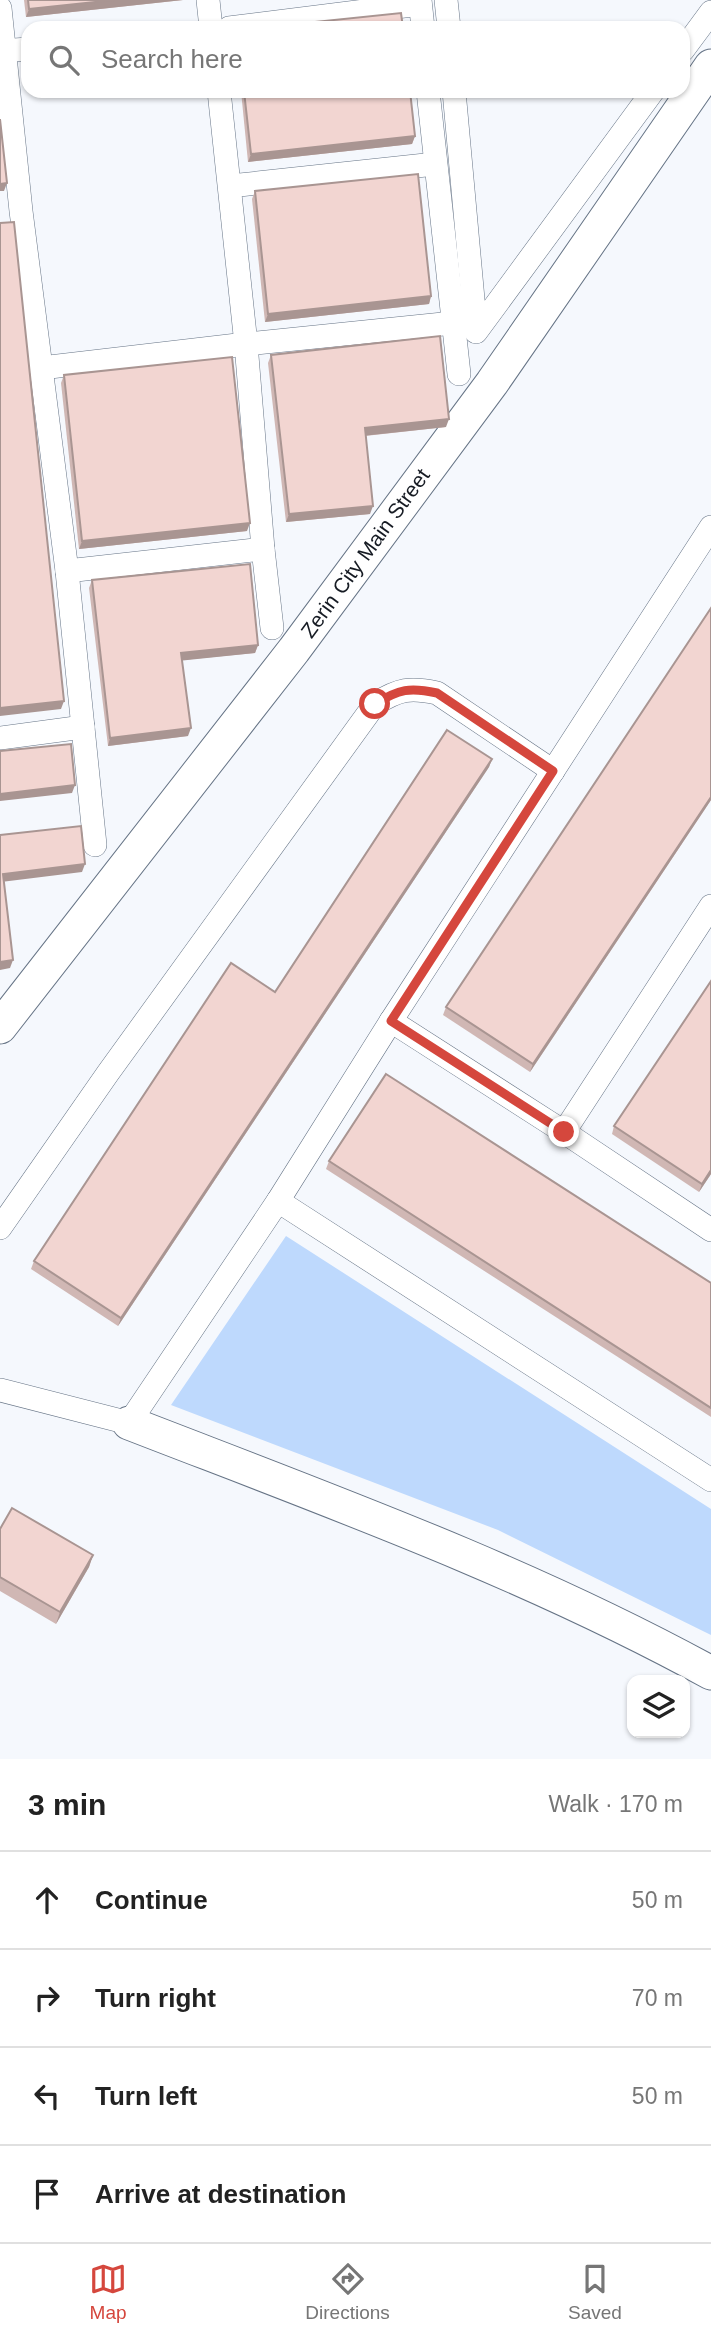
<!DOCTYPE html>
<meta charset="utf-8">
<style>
body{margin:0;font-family:Helvetica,sans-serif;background:#f2f2f2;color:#222}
.controls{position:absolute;right:21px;bottom:21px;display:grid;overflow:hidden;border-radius:14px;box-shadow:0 2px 5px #0004}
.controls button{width:63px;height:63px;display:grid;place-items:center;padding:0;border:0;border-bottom:2px solid #e0e0e0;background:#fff;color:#222;font:35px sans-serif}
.stop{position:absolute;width:21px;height:21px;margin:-16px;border:5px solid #d5473d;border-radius:50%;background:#fff}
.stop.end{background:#d5473d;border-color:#fff;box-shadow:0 2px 7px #0008}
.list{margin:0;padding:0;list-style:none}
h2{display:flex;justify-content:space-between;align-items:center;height:91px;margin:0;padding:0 28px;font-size:30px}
h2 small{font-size:23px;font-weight:400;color:#767676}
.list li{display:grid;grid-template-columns:46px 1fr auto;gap:21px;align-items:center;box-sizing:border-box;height:98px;padding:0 28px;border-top:2px solid #e0e0e0}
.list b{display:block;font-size:26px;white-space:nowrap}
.list em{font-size:23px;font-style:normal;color:#767676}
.icon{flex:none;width:38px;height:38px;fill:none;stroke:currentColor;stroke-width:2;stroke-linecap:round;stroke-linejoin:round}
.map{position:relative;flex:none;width:711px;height:1759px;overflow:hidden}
.search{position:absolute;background:#fff;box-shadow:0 2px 5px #0004;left:21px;right:21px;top:21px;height:77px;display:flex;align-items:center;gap:18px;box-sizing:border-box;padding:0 24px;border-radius:21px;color:#767676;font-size:26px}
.sheet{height:483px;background:#fff}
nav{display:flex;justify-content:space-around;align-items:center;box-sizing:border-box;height:98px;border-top:2px solid #e0e0e0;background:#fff;font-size:19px;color:#767676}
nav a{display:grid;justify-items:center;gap:4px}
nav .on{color:#d5473d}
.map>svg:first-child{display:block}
.green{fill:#bed9fd}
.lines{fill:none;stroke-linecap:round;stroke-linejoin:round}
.street-casing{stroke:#667486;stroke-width:24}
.secondary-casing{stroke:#667486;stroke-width:35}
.street{stroke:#fff;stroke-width:23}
.secondary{stroke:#fff;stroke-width:33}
.wall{fill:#d0b7b4}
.shaded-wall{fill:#a99592}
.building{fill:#f2d5d1;stroke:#a99592;stroke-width:2}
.route{stroke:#d5473d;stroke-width:9}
.labels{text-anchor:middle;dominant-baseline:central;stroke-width:6;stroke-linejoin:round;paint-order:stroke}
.street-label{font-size:21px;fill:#161b23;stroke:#fff}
</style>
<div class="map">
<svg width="711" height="1759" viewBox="0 0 711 1759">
<rect width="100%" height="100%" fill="#f5f8fd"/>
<!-- green -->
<path class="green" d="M286 1236 711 1509V1635L498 1530 171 1405Z"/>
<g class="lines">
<defs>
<g id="street">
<path d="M208 0 211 28"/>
<path d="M420 0 423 28"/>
<path d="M446 0 449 28"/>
<path d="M0 8 21 211 67 571 95 845"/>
<path d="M229 28 420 4"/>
<path d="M683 50 711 12"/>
<path d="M0 51 28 49"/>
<path d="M219 91 246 344 263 549 272 628"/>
<path d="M428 91 459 374"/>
<path d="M454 91 476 332 653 91"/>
<path d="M230 186 435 164"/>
<path d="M41 368 246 344 453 323"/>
<path d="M67 571 263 549"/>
<path d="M0 738 83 727"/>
<path d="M391 1021 564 1132 711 1230"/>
<path d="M564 1132 711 906"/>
<path d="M278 1201 711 1480"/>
<path d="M0 1228 108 1073 375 704C399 689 410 687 437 693L553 771"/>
<path d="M0 1390 129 1423 278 1201 391 1021 711 527"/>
</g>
<g id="secondary">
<path d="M0 1027 294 650 492 383 711 66"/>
<path d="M129 1423C325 1499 525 1571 711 1673"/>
</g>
</defs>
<!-- street casing -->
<use href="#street" class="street-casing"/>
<!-- secondary casing -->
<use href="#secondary" class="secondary-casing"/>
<!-- street -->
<use href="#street" class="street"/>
<!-- secondary -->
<use href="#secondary" class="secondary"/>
</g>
<!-- wall -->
<g class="wall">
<path d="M24 0H183L26 17Z"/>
<path d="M241 91H410L415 136 412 144 248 162Z"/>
<path d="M255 191 431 296 429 304 265 322 252 199Z"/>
<path d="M271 355 446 427 365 436 370 514 286 522 268 363Z"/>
<path d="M64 375 247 531 79 549 61 383Z"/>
<path d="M92 580 258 645 255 653 182 660 188 736 108 746 89 588Z"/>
<path d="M711 608V800L530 1072 443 1015 446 1007Z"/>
<path d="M492 759 489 767 118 1326 31 1269 34 1261 275 992Z"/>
<path d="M711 981V1174L699 1192 612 1134 614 1126Z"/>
<path d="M329 1161 711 1283V1417L326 1169Z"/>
<path d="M0 1529 93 1555 89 1567 56 1624 0 1591Z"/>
</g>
<!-- shaded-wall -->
<g class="shaded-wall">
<path d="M114 0H183L26 17 29 9Z"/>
<path d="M415 136 412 144 248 162 251 154Z"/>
<path d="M7 183 4 191H0V184Z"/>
<path d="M431 296 429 304 265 322 268 314Z"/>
<path d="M449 419 446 427 362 436 365 428Z"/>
<path d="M373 506 370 514 286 522 289 514Z"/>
<path d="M250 523 247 531 79 549 82 541Z"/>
<path d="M258 645 255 653 178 661 181 653Z"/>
<path d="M64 701 61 709 0 716V708Z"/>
<path d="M191 728 188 736 108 746 110 738Z"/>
<path d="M492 759 489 767 118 1326 121 1318Z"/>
<path d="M75 785 72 793 0 801V794Z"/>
<path d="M711 797V800L530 1072 533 1064Z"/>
<path d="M85 864 82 872 1 882 3 874Z"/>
<path d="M13 960 10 968 0 970V962Z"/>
<path d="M711 1170V1174L699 1192 702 1184Z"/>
<path d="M93 1555 89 1567 56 1624 60 1612Z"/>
</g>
<!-- building -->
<g class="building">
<path d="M28 0H114L29 9Z"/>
<path d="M401 13 403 28H257Z"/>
<path d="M244 91H410L415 136 251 154Z"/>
<path d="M0 119 7 183 0 184Z"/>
<path d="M418 174 431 296 268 314 255 191Z"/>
<path d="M14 222 64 701 0 708V223Z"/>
<path d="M440 336 449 419 365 428 373 506 289 514 271 355Z"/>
<path d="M232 357 250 523 82 541 64 375Z"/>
<path d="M250 564 258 645 181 653 191 728 110 738 92 580Z"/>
<path d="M711 608V797L533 1064 446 1007Z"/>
<path d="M447 730 492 759 121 1318 34 1261 231 963 275 992Z"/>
<path d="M71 744 75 785 0 794V751Z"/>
<path d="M81 826 85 864 3 874 13 960 0 962V835Z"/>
<path d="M711 981V1170L702 1184 614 1126Z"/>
<path d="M386 1074 711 1283V1408L329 1161Z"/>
<path d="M12 1508 93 1555 60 1612 0 1577V1529Z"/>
</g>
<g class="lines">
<!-- route -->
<path class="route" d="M375 704C399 689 410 687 437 693L553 771 391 1021 564 1132"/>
</g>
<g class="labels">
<!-- street labels -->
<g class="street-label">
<text transform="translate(365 553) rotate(-54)">Zerin City Main Street</text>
</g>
</g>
</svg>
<div class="controls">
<button><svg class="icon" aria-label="layers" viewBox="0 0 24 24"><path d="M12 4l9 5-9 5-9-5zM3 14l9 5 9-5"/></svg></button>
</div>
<div class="stop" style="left:375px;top:704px"></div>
<div class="stop end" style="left:564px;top:1132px"></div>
<div class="search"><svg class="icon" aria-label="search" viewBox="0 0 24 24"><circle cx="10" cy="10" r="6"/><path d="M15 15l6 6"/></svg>Search here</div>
</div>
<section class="sheet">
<h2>3 min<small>Walk · 170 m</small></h2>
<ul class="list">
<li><svg class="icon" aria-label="ahead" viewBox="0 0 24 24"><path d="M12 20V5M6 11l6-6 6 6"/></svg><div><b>Continue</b></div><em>50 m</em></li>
<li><svg class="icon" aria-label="right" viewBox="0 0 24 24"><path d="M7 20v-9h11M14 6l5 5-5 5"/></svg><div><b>Turn right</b></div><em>70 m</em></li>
<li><svg class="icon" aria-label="left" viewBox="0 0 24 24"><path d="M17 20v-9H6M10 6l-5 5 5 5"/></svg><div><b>Turn left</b></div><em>50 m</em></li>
<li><svg class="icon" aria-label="arrive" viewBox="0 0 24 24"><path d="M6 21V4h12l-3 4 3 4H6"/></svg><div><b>Arrive at destination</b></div></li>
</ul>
</section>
<nav>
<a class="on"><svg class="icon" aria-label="map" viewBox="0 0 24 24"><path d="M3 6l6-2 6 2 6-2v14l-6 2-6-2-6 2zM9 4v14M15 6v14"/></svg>Map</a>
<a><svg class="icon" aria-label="directions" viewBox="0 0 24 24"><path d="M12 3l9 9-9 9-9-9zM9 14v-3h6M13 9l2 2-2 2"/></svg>Directions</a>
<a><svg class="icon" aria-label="saved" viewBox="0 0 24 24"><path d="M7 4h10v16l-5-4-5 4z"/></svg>Saved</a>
</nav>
